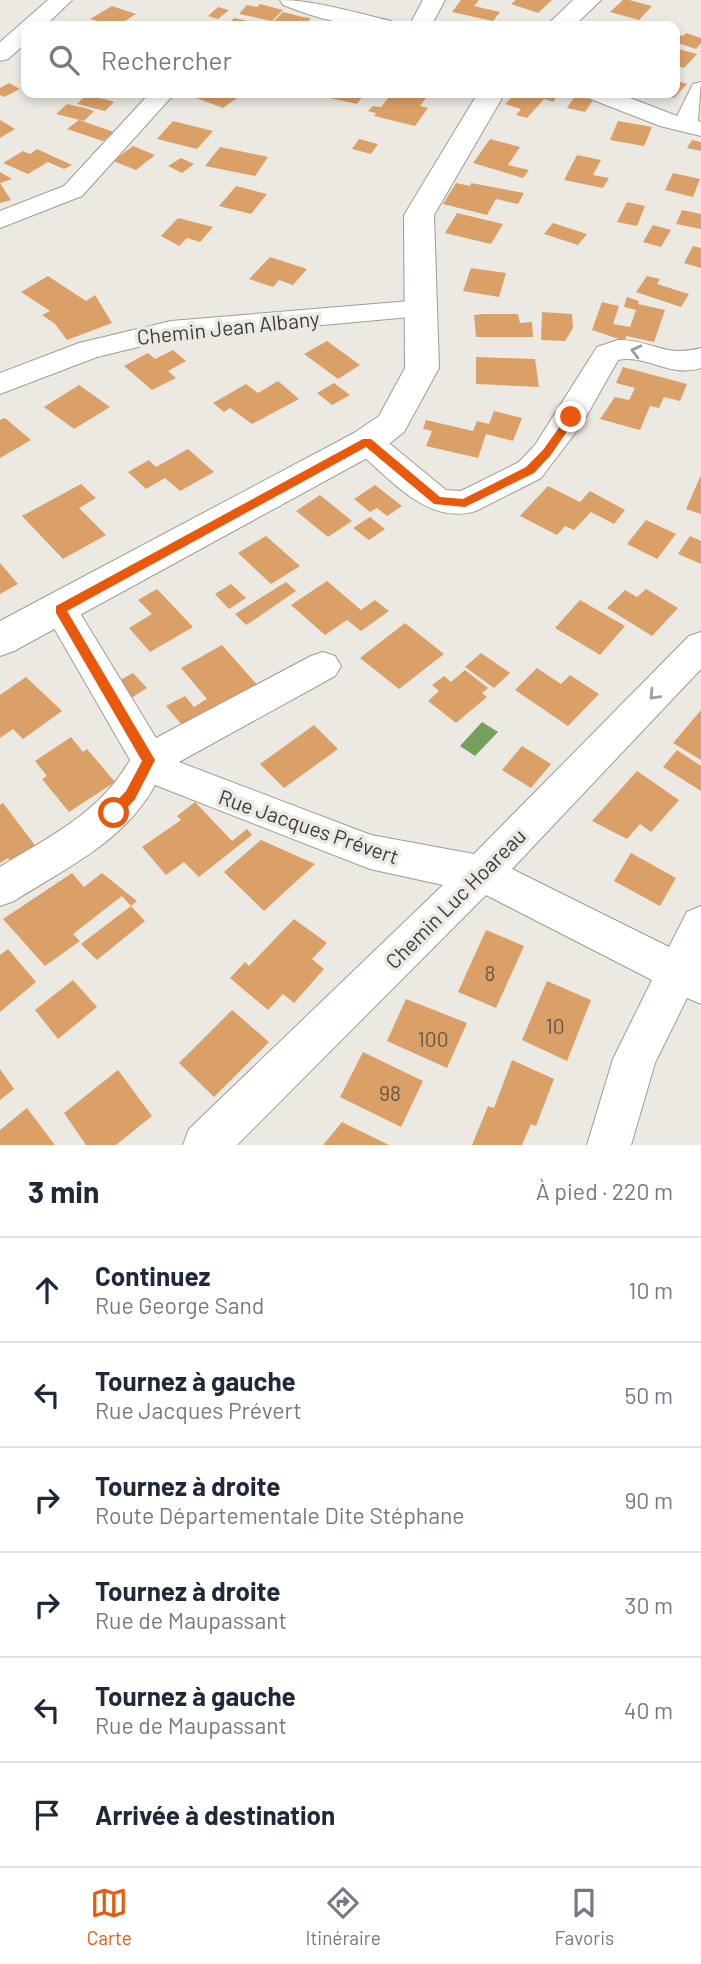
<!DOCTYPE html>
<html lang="fr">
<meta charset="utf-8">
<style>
body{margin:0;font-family:Barlow,sans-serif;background:#f2f2f3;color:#1f2937}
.stop{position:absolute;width:21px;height:21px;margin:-16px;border:5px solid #ea580c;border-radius:50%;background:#fff}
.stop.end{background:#ea580c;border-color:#fff;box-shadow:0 2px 7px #0008}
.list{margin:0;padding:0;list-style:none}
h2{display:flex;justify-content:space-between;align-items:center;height:91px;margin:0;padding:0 28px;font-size:30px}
h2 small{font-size:23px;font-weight:400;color:#747a83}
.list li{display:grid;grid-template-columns:46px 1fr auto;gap:21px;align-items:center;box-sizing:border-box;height:105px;padding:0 28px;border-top:2px solid #e0e1e3}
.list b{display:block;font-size:26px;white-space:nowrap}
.list p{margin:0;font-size:23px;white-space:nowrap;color:#747a83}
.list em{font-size:23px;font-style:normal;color:#747a83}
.icon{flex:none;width:38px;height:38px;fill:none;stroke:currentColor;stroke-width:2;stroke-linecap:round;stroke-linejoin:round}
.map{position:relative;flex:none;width:701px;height:1145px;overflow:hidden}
.search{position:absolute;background:#fff;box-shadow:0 4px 10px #0003;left:21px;right:21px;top:21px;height:77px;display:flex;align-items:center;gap:18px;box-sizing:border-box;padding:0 24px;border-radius:14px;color:#747a83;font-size:26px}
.sheet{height:721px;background:#fff}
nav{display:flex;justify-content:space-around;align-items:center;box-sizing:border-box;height:98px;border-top:2px solid #e0e1e3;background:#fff;font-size:19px;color:#747a83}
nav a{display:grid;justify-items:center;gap:4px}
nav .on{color:#ea580c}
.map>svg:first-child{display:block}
.water{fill:#769f5e}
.building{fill:#dba067}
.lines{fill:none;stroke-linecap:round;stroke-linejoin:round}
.minor-casing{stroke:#9f9c96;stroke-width:2}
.secondary-casing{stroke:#9f9c96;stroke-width:2}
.minor{fill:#fff;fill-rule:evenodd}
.secondary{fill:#fff;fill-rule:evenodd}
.oneway{stroke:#9e9e9c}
.route{fill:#ea580c}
.labels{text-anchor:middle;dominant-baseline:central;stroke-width:7;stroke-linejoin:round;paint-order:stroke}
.street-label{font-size:21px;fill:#3e3d3a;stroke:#ece9e3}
.near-number-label{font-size:21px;fill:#655645}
</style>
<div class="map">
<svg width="701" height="1145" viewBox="0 0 701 1145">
<rect width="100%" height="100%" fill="#ece9e3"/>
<!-- water -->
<path class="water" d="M482 722 498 732 475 756 460 746Z"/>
<!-- building -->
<g class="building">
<path d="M461 0H479L474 6 500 12 493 21 452 12Z"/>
<path d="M516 0H552L538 13 511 4Z"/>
<path d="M623 0H629L652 6 639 20 610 12Z"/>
<path d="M260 4 283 10 272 21 239 14 247 5 257 7Z"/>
<path d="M112 6 136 14 117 26 90 19Z"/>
<path d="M218 7 229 10 218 19 208 16Z"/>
<path d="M283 12 303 17 311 18 304 26H269Z"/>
<path d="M234 18 253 22 249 26 228 25Z"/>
<path d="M686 33 701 38V43L696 49 675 42V34L683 36Z"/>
<path d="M675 48 697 54 684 68 675 65Z"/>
<path d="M675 80 687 84 674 98 659 93H675Z"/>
<path d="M9 83 20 89 4 97 0 95V88Z"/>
<path d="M204 93H222L237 98 223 108 196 98Z"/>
<path d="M332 93H365L357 104 329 98Z"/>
<path d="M392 93 428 95 420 106 428 108 415 126 374 116 376 113 368 111 373 106 381 107Z"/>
<path d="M516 93H560L553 102 544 99 527 118 516 115 521 109 505 104Z"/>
<path d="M86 95 108 100 114 102 105 111 77 104Z"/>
<path d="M575 96 593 100 585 112 567 108Z"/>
<path d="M67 104 85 108 94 111 84 121 56 114Z"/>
<path d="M0 120 15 129 0 138Z"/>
<path d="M79 120 114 132 103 141 67 129Z"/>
<path d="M173 121 213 131 197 149 157 139Z"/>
<path d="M618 121 652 127 644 146 610 140Z"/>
<path d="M359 139 378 144 371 154 352 149Z"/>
<path d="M490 139 520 147 508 165 529 170 523 178 473 163Z"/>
<path d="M692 140 701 142V151L687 148Z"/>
<path d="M133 146 155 155 136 170 113 161Z"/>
<path d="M220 147 268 157 255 176 205 166Z"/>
<path d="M37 149 72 165 64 169 48 162 28 174 3 163 23 151 30 154Z"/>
<path d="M577 155 601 160 593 175 609 178 603 188 564 180Z"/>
<path d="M181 158 194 164 182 173 168 166Z"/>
<path d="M0 172 12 179 0 183 11 200 0 203Z"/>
<path d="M673 173 700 179 693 197 665 190Z"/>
<path d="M456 183 470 186 471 183 524 193 518 204 496 199 487 215 443 204Z"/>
<path d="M236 186 267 194 251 214 219 206Z"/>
<path d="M627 202 645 206 637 226 617 222Z"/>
<path d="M682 210 701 214V229L676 224Z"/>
<path d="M457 213 503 224 491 244 445 233Z"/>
<path d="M178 218 213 227 200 242 187 238 179 246 161 236Z"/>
<path d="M553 223 587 234 578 245 544 234Z"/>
<path d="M653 225 671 230 661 247 643 242Z"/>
<path d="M693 246 701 248V268L684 263Z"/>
<path d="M270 257 307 269 293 285 279 280 273 287 249 279Z"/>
<path d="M471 268 506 273 499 297 463 291Z"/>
<path d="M48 276 86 301 95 295 112 323 67 340 55 324 42 315 50 311 21 292Z"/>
<path d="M647 276 660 279 657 284 689 294 681 307 636 292Z"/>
<path d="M627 297 639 301 638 304 665 310 654 342 626 336 625 341 592 330 602 302 619 306 613 324 630 327 636 310 624 307Z"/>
<path d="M542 312 572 314 573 328 565 341 541 340Z"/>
<path d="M483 314H518L520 323 532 322 533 337H476L474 315Z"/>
<path d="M327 341 360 365 338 379 304 354Z"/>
<path d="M173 350 186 361 168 371 176 378 152 390 124 366 148 353 155 359Z"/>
<path d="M476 357 535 359 539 387 476 384Z"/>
<path d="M623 367 687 384 680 401 664 397 659 408 650 406 640 430 600 419 615 397 629 400 635 388 616 383Z"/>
<path d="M278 381 299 399 252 424 230 408 224 412 213 403 246 384 258 393Z"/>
<path d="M334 383 350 395 332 405 317 393Z"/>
<path d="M79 385 110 407 74 429 44 407Z"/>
<path d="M494 411 522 418 513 441 486 434 478 458 426 446 432 431 423 429 426 420 473 431 477 421 489 424Z"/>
<path d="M5 418 31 440 0 458V420Z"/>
<path d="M188 449 214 472 180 491 165 478 146 489 128 472 149 460 156 467Z"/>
<path d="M701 475V514L686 509Z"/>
<path d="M81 484 96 498 79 508 106 535 63 559 22 516Z"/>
<path d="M375 485 402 506 387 516 377 508 370 512 354 499Z"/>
<path d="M548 486 580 502 590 491 625 510 614 524 591 512 574 530 565 526 557 535 520 516Z"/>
<path d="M320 495 352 521 328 537 296 511Z"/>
<path d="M370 517 385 529 369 540 353 528Z"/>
<path d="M646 520 676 534 657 559 627 544Z"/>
<path d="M266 536 300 566 271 584 238 553Z"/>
<path d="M690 536 701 541V564L678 554Z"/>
<path d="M0 563 18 584 0 594Z"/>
<path d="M327 581 361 610 375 600 389 611 361 631 347 620 325 635 291 605Z"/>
<path d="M286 582 296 591 251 622 246 625 235 614Z"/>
<path d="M231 584 246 598 229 609 215 594Z"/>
<path d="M157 589 193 627 150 652 129 628 152 614 138 600Z"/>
<path d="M646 589 678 608 652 636 607 608 625 590 637 597Z"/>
<path d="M580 600 625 626 600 655 555 628Z"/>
<path d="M405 623 444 654 399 689 360 658Z"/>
<path d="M222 645 259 687 187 731 166 706 185 696 194 707 207 699 181 668Z"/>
<path d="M481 653 510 673 494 688 465 667Z"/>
<path d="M537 668 561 684 570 675 599 694 568 726 515 690Z"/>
<path d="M465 670 488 688 482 693 487 697 456 723 428 701 439 691 432 685 444 676 451 682Z"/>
<path d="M133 673 147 688 128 700 115 683Z"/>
<path d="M26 677 62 711 23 739 13 729 0 738V695Z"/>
<path d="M701 710V760L673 743Z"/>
<path d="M314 725 338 749 284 788 260 764Z"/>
<path d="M71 737 83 752 87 749 115 782 69 812 42 779 47 776 35 761Z"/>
<path d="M522 746 551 764 531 788 502 770Z"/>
<path d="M677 750 701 766V791L663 767Z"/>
<path d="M637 771 679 800 651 832 640 824 627 839 592 821Z"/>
<path d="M195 802 232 841 247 829 252 835 199 877 184 862 166 875 142 847 181 820 177 816Z"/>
<path d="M3 803 37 848 12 863 8 858 0 863V805Z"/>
<path d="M261 840 315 864 264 911 224 872Z"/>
<path d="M631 853 676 878 660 906 614 881Z"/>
<path d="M72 873 84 887 102 873 137 901 131 906 122 896 73 934 80 941 45 966 3 919Z"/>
<path d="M131 906 145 921 97 960 81 944Z"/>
<path d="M294 919 327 943 312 959 324 969 294 1003 283 994 268 1010 230 978 245 962 249 966Z"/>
<path d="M486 930 524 946 496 1008 458 992Z"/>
<path d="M8 949 36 982 0 1012V955Z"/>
<path d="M73 980 97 1007 58 1039 35 1010Z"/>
<path d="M547 981 591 1000 567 1061 522 1040Z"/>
<path d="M406 999 467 1023 447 1068 387 1041Z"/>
<path d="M232 1010 269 1042 214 1097 179 1063Z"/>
<path d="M363 1052 423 1081 401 1127 340 1097Z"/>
<path d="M512 1060 554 1079 536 1126 531 1124 522 1145H472L488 1106 494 1108Z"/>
<path d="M0 1069 14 1089 0 1100Z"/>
<path d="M118 1070 152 1116 116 1145H86L64 1113Z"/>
<path d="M27 1108 55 1145H0V1130Z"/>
<path d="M342 1122 350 1126 389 1145H323Z"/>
</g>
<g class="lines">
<defs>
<g id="minor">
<path d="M48 0H72L45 26H26V43L8 59 0 61V42Z"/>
<path d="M280 0C315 0 356 13 391 21L394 26C353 28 321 20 283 5Z"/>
<path d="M423 0H445L431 26H409Z"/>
<path d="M701 82 698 121 701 122V136L660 126 588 98 584 93H617L677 116 693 84Z"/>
<path d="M150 93H175L82 196 0 228V211L64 186Z"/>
<path d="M422 300 432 303 436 309 432 315 171 339 97 357 0 394V373L79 343 171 321Z"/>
<path d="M618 340C653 340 664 358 701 348V368C669 378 646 354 618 360L582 424 541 478 476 511C427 526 390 478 356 450L352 442 356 434 367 431 378 434 446 490 461 491 519 462 535 445 597 347Z"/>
<path d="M60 596 72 600 156 738 311 656 323 652 335 656 341 666 335 676 179 762 371 835 474 854 689 636 701 632V669L512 869 669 947 687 912 701 906V1004L687 998 655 1063 631 1145H587L613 1059 652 980 486 895 237 1145H183L189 1129 443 885 370 869 155 785C125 841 66 868 14 901L0 906V867C50 836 100 813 130 760L43 609 48 600Z"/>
</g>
<g id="secondary">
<path d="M573 0H601L574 26H546Z"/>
<path d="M478 93H505L434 215 439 368 404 432 380 451 14 651 0 656V621L354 433 379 416 405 368 404 215Z"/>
</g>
</defs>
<!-- minor casing -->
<use href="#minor" class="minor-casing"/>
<!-- secondary casing -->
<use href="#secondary" class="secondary-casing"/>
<!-- minor -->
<use href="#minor" class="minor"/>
<!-- secondary -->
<use href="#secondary" class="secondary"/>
</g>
<!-- one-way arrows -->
<defs><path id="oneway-chevron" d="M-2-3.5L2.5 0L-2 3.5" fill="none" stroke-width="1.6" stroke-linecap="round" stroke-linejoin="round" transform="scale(1.75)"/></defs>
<g class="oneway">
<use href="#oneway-chevron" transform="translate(636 351) rotate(-166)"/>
<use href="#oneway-chevron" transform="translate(654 695) rotate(134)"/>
</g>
<!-- route -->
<path class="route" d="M568 415 577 417 550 456 534 473 465 507 434 504 366 447 67 611 155 760 135 799 119 817H109V809L126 791 142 761 56 613V606L363 439H371L440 497 463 499 526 467 543 450Z"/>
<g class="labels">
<!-- street labels -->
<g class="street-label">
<text transform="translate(228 327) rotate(-6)">Chemin Jean Albany</text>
<text transform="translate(309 826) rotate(19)">Rue Jacques Prévert</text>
<text transform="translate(455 898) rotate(-45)">Chemin Luc Hoareau</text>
</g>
<!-- near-number labels -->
<g class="near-number-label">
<text x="490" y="972">8</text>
<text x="555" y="1025">10</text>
<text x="433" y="1038">100</text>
<text x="390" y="1092">98</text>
</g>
</g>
</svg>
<div class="stop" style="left:114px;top:813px"></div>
<div class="stop end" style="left:571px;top:417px"></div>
<div class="search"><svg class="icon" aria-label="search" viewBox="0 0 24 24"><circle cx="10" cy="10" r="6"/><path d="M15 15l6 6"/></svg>Rechercher</div>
</div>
<section class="sheet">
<h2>3 min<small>À pied · 220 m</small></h2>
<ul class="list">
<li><svg class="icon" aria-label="ahead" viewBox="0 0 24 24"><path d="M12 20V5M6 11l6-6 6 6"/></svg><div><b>Continuez</b><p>Rue George Sand</p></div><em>10 m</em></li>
<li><svg class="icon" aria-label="left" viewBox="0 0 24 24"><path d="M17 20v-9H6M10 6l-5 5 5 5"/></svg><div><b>Tournez à gauche</b><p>Rue Jacques Prévert</p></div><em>50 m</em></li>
<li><svg class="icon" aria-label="right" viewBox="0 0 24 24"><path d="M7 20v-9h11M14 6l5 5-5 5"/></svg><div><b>Tournez à droite</b><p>Route Départementale Dite Stéphane</p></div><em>90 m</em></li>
<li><svg class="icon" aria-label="right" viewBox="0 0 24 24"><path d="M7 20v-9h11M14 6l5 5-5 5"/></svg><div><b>Tournez à droite</b><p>Rue de Maupassant</p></div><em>30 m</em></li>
<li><svg class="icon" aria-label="left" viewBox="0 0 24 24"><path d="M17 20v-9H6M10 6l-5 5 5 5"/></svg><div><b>Tournez à gauche</b><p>Rue de Maupassant</p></div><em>40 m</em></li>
<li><svg class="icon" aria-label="arrive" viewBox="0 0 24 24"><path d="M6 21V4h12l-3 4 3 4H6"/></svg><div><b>Arrivée à destination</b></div></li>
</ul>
</section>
<nav>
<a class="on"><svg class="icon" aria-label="map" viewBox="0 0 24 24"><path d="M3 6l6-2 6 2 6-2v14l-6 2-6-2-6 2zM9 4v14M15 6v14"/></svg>Carte</a>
<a><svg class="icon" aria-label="directions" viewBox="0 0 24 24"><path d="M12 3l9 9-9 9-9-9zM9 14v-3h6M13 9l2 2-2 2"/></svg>Itinéraire</a>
<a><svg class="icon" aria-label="saved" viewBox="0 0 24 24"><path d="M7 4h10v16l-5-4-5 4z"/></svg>Favoris</a>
</nav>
